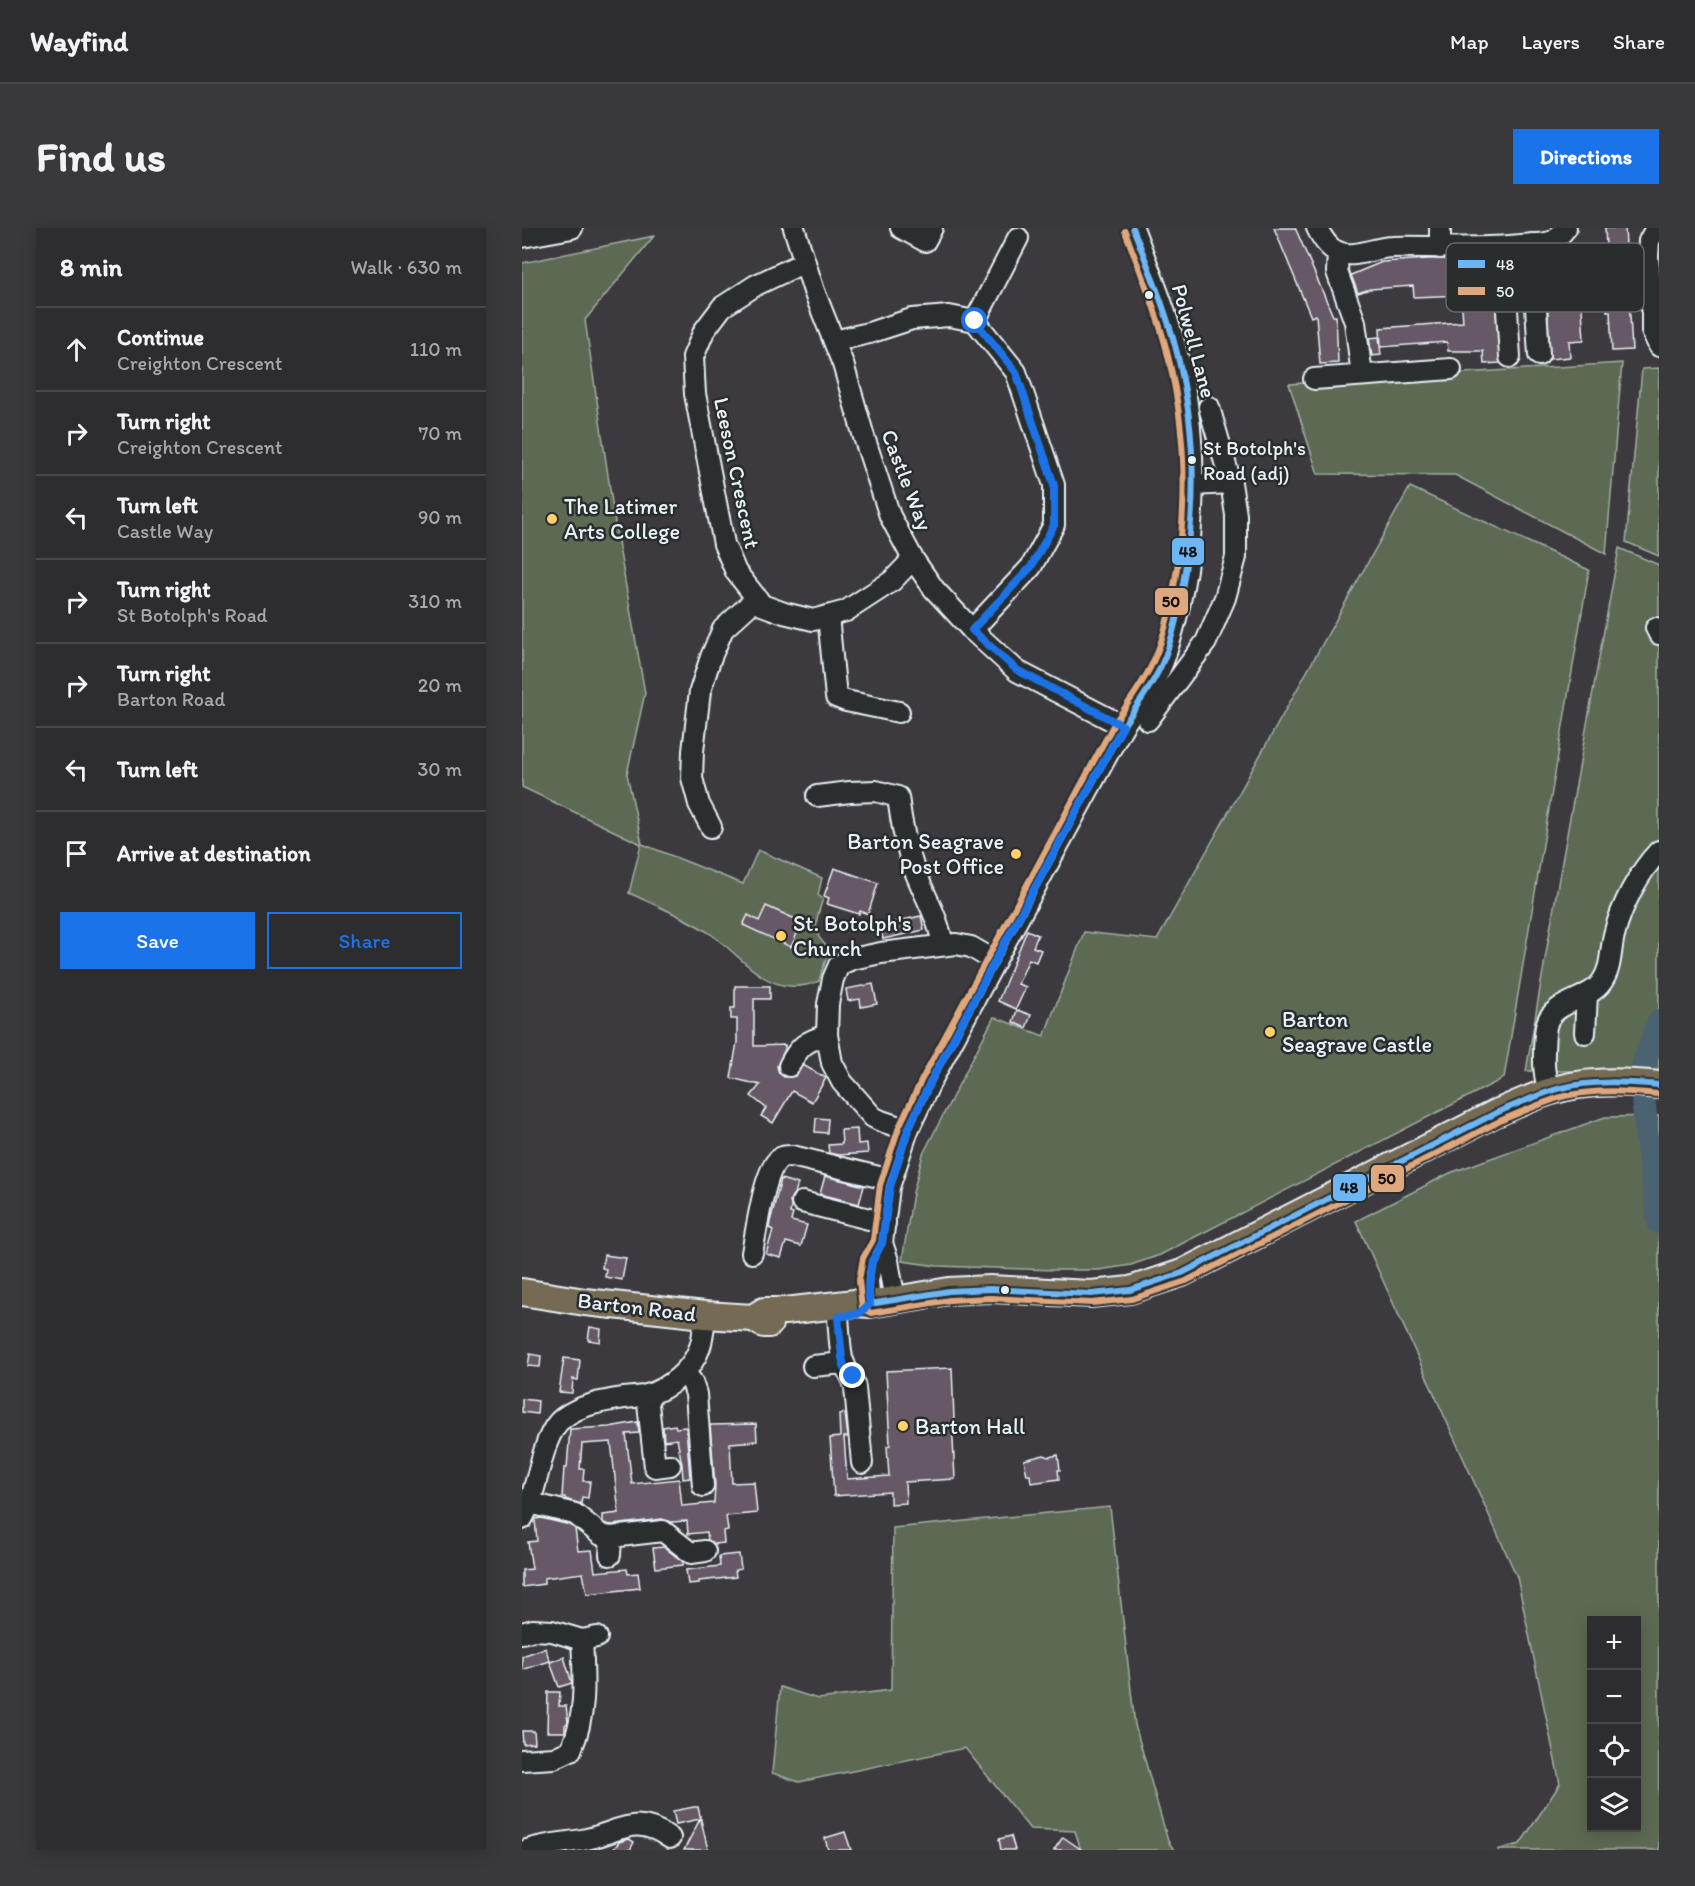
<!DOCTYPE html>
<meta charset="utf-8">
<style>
body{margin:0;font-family:Itim,sans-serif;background:#39383a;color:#f1f3f6}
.controls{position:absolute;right:18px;bottom:18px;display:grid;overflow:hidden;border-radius:0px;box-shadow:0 3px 15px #0003}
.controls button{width:54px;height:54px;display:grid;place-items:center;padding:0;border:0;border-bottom:2px solid #48484a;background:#2d2c2e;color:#f1f3f6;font:30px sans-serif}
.stop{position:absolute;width:18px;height:18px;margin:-14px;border:4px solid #1a73e8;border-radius:50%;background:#fff}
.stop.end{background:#1a73e8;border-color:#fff;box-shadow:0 2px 6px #0008}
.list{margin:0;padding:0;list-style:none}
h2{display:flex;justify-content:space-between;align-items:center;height:78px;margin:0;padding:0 24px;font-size:26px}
h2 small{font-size:20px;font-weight:400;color:#a7a7aa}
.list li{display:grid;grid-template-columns:39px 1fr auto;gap:18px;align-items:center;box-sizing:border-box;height:84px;padding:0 24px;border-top:2px solid #48484a}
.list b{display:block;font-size:22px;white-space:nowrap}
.list p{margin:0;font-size:20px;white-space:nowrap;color:#a7a7aa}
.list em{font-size:20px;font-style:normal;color:#a7a7aa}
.actions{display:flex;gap:12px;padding:18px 24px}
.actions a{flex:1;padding:14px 0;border:2px solid #1a73e8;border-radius:0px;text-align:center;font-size:21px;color:#1a73e8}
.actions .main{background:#1a73e8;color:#fff}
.icon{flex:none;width:33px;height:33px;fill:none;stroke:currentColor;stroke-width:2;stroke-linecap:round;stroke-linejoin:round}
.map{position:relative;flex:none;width:1137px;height:1622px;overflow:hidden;border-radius:0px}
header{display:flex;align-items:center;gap:36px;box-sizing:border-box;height:84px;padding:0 30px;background:#2d2c2e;border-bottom:2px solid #48484a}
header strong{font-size:28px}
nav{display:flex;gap:33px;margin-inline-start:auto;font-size:21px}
.intro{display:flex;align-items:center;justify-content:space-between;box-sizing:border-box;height:144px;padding:0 36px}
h1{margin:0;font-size:42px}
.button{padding:15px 27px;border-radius:0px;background:#1a73e8;color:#fff;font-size:21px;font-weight:700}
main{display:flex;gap:36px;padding:0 36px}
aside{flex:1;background:#2d2c2e;border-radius:0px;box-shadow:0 3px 15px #0003}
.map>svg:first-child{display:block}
.green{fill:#5d6a52;stroke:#a2aea5;stroke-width:1.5;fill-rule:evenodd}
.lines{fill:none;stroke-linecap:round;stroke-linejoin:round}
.river{stroke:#4b636f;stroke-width:24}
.building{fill:#665865;stroke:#e8f1f8;stroke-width:1.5}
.minor-casing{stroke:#e8f1f8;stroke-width:24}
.major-casing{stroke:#e8f1f8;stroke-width:30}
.minor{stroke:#2a2d2e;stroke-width:20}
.major{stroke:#746b52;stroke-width:26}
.bus-1-casing{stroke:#2a2d2e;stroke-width:10}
.bus-2-casing{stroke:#2a2d2e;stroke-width:10}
.bus-1{stroke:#6db6f5;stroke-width:6}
.bus-2{stroke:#dfa77e;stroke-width:6}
.route{stroke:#1a73e8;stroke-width:8}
.bus-dot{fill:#e8f1f8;stroke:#2a2d2e;stroke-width:2}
.poi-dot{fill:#ffd166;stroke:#2a2d2e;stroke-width:2}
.labels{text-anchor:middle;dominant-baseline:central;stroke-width:5;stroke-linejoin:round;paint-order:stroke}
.bus-label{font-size:20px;fill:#e8f1f8;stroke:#2a2d2e;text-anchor:start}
.street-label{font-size:22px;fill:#e8f1f8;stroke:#2a2d2e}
.poi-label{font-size:22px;fill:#e8f1f8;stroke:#2a2d2e;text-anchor:start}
.key{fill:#2a2d2e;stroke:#63686b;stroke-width:1.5}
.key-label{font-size:16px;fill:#e8f1f8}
.line-badge{stroke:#2a2d2e;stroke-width:2}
.pale-badge-label{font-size:16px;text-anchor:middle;font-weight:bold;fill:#111}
</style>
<header>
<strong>Wayfind</strong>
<nav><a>Map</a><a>Layers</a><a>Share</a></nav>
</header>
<div class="intro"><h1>Find us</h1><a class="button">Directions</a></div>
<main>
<aside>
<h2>8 min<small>Walk · 630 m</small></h2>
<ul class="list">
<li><svg class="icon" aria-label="ahead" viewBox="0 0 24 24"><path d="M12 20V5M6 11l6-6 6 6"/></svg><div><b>Continue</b><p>Creighton Crescent</p></div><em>110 m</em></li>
<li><svg class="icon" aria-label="right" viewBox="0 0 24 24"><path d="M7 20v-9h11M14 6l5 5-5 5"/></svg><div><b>Turn right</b><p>Creighton Crescent</p></div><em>70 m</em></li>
<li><svg class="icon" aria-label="left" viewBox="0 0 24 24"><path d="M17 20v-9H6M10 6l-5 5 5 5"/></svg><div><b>Turn left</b><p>Castle Way</p></div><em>90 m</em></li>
<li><svg class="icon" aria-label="right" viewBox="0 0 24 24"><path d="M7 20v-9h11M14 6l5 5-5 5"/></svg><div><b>Turn right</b><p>St Botolph's Road</p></div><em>310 m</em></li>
<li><svg class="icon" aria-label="right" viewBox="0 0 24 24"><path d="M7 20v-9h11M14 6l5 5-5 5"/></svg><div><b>Turn right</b><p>Barton Road</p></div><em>20 m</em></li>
<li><svg class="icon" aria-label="left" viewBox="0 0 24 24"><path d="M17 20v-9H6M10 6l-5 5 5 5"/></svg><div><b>Turn left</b></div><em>30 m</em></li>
<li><svg class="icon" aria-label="arrive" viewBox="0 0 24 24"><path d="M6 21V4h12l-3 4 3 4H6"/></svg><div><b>Arrive at destination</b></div></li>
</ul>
<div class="actions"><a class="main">Save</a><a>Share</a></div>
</aside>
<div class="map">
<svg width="1137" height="1622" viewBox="0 0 1137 1622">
<rect width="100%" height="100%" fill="#3c3a3e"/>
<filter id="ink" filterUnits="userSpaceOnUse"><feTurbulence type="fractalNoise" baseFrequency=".0167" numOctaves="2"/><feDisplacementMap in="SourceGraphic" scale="12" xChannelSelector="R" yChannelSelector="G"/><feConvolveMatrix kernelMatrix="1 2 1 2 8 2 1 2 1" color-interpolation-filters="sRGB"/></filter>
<g filter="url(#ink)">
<!-- green -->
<g class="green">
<path d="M132 8 63 92 95 308 123 465 105 546 120 616 221 656 236 622 300 650 296 667 301 671C297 683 291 697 297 709 299 713 304 716 305 720 307 729 299 744 297 753 247 773 225 732 190 707 165 690 135 678 107 665L119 616 0 559V35Z"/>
<path d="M1100 135 1084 326 933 247 796 246 767 156Z"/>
<path d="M1137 140V328L1104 314 1120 141Z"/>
<path d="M888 259 1067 342 982 850 638 1027 609 1037 577 1042H534L415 1038 380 1033 391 965 401 926 472 789 522 808 562 704 635 712Z"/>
<path d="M1097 320 1137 337V843H1004L1034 667Z"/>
<path d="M1137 888V1622H975L998 1616 1038 1556 995 1349 834 993 928 945 1083 889ZM1070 1392H1114V1600H1070Z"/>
<path d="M588 1279 613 1497 646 1613 652 1622H559L553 1603 508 1601 443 1520 277 1554 250 1545 258 1459 296 1471 369 1462 371 1300Z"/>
</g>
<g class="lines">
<!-- river -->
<path class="river" d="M1137 793 1121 838 1120 858 1125 911 1137 994"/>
</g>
<!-- building -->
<g class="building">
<path d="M752 0H773L775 4 811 88H814L816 135 798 136 794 87 789 89Z"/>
<path d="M1083 0H1103L1110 122 1090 123 1088 83H1085L1083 58H1086Z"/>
<path d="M1038 23H1040L1041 36 1057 35 1062 112 1047 113 1048 129 1028 131 1023 27Z"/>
<path d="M906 31H930L931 48 956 47V34L970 33 978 135 962 136 961 123H926L925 114 859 119 858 100 941 94 939 67 892 69 891 58 848 61 836 65 829 47 860 34Z"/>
<path d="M857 109 859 127 850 128 847 110Z"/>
<path d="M312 640 356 655 346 686 338 683 337 686 305 676 307 670 302 668Z"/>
<path d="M244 678 280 694 269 719 221 697 226 687 237 693Z"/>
<path d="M399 688 402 702 361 711 358 697Z"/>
<path d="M505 702 516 707 511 719 519 722 514 734 507 731 496 756 504 759 494 781 476 773Z"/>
<path d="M351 756 355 776 339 779 338 771 326 773 324 761Z"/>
<path d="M213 758H248V771H232V818L263 817V821L255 838 257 845 262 849 273 848 281 837 304 850 290 874 270 863 251 895 239 888 244 880 229 868 238 857 209 850 215 814V791H209V780H213Z"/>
<path d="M495 782 509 787 504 800 491 794Z"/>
<path d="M294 890 306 891 305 905 293 904Z"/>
<path d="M335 901 336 916 345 915 346 925 316 927 307 925 306 917 320 916 319 902Z"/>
<path d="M303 948 342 958 337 976 298 966Z"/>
<path d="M259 951 276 956 273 964 268 972 269 979 268 985 271 986 269 993 285 997 279 1018 264 1014 259 1030 244 1026 251 1002 247 1000 248 994Z"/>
<path d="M82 1027 104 1030 100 1052 83 1049 84 1041 80 1040Z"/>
<path d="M68 1099 79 1101 78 1114 66 1112Z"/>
<path d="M8 1126 19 1128 18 1139 6 1138Z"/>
<path d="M42 1130 58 1132 56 1152 51 1151 50 1165 37 1164Z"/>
<path d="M430 1140 432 1191 430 1192 433 1251 383 1254 384 1275 368 1276V1264L312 1268 308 1210 318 1209 317 1186 323 1185 326 1209H322L325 1251 367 1248 365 1218 368 1217 364 1143Z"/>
<path d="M0 1171 16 1173 15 1186 0 1184Z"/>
<path d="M116 1194 117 1205 104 1206 110 1256 157 1251 160 1278 192 1275 193 1257 188 1197 234 1196 235 1213 208 1215V1217L210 1255 232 1254 235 1285 204 1288 206 1302 201 1303 202 1315 192 1316 186 1312 185 1304 166 1306 165 1293 149 1294 140 1291 90 1297 84 1296 81 1294V1287L97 1285 89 1214 60 1216 58 1241H62L61 1253H68L66 1270 60 1269 59 1276 43 1271V1269H40L42 1240H45L48 1201 87 1199Z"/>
<path d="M153 1197 154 1200 164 1199 168 1250 161 1251 160 1236 155 1211 142 1213 141 1199Z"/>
<path d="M522 1227 527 1229 536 1227 538 1242H536L537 1251 509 1255 508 1247H505L502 1232Z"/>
<path d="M19 1290 48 1297 53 1301 56 1323 70 1322 73 1344 105 1341 106 1346 116 1345 118 1360 65 1366 61 1345 22 1350V1356L0 1359V1342L10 1341 6 1314 15 1313 13 1292 14 1291Z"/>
<path d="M142 1319 161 1334V1337L134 1340 131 1320Z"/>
<path d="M217 1326 219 1341 213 1342 214 1349 177 1353V1355L166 1356 164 1342 198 1338 197 1328Z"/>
<path d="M23 1420 28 1433 0 1442V1428Z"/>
<path d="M42 1429 50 1455 37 1459 28 1434Z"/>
<path d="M26 1464H38L37 1478H44L46 1494 43 1497V1504H25Z"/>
<path d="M0 1503H12L13 1515 1 1516Z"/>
<path d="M172 1579H176L186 1622H162L178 1591 154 1596 151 1583Z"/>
<path d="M323 1604 329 1622H306L303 1610Z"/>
<path d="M489 1608 493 1622H479L477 1611Z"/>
<path d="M541 1609 560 1622H532Z"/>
<path d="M107 1611 112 1614 108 1622H91L97 1614Z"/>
</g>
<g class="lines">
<defs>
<g id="minor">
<path d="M272 0 292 63 321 136 342 209 368 288 391 331 412 361 450 402 495 443 601 498"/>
<path d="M379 0 403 13 410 0"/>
<path d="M795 0C799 8 807 21 816 24 833 31 853 19 870 19 913 18 956 22 999 17 1009 16 1022 17 1031 13 1036 11 1040 4 1044 0"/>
<path d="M918 0V20"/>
<path d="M1134 0 1127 13 1126 29 1130 72V103L1137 118"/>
<path d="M0 9 50 0"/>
<path d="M1010 16 1017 127"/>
<path d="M981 19 988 129"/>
<path d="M816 24 815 44 833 94 840 147"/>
<path d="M283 34 234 57 200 79 182 103 171 129 173 166 202 316 214 344 240 377 262 385 291 392 324 383 370 353 391 331"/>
<path d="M453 93 496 10"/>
<path d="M312 113 347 105 390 91 427 88 453 93 494 144 532 257V297L509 339 450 402"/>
<path d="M792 151 929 141"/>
<path d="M670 257 709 255"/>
<path d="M306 388 314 469 324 473 377 484"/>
<path d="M1134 400 1137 406"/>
<path d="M626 492 684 414 703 370 714 329V287L709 255 687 179"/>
<path d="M295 568 328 564 354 563 376 569C379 593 383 615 391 638 401 665 416 688 421 717"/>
<path d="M189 599 177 576 170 550 171 523 178 463 189 429 201 401 235 370"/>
<path d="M1063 805 1065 766"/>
<path d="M267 838C277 818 284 813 305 807"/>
<path d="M1027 863C1026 857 1023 851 1023 845 1021 837 1022 803 1025 795 1031 774 1067 772 1079 755 1090 741 1088 723 1092 707 1099 678 1117 644 1137 623"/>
<path d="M386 902 359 893 351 889 320 854 310 835 305 807 306 776 311 751 317 737 330 731 359 725 434 716 449 719 473 733"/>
<path d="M280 974 363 995"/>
<path d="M360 1015 366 1033 373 1073"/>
<path d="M230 1025C234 1005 242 944 256 932 259 928 265 928 270 928L369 952"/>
<path d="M348 1076 346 1053 350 1033 360 1015 367 959 386 902 408 855 473 733 601 498C616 476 635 453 643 428 673 339 679 234 659 143 649 94 629 47 611 0"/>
<path d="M315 1078C317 1095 317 1113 320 1130 323 1143 331 1146 333 1160L340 1235"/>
<path d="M291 1138 322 1135"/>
<path d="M163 1144 170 1154 174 1166 181 1258"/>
<path d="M125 1167 133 1239 148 1237"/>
<path d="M8 1275 53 1286 79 1307 89 1309"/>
<path d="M0 1291C17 1264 18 1207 41 1190 58 1177 81 1173 102 1170 109 1169 118 1169 125 1167 147 1161 170 1142 178 1119 181 1110 182 1098 183 1087"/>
<path d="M88 1327 89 1309 141 1303 169 1325 183 1323"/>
<path d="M0 1405 11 1402 30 1403 60 1412 75 1409"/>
<path d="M0 1532 32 1530 49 1522C65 1485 62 1451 60 1412"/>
<path d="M5 1622C23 1616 41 1615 60 1612 96 1606 112 1584 148 1610"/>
</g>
<g id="major">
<path d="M0 1064 63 1074 183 1087 231 1090 242 1096H247"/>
<path d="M231 1090 242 1083H263L333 1075 348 1076 427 1063 468 1061 569 1066 608 1062 660 1045 974 885C991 878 1008 870 1026 864 1061 852 1100 853 1137 857"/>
</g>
</defs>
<!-- minor casing -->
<use href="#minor" class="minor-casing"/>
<!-- major casing -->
<use href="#major" class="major-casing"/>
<!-- minor -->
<use href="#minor" class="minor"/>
<!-- major -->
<use href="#major" class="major"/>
<defs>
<path id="bus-1" d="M611 0C627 41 644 82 655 125 673 196 675 271 663 343 658 375 652 411 638 440 628 461 614 479 601 498L408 855 386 902 367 959 360 1015 350 1033 346 1053 348 1076 427 1063 468 1061 569 1066 608 1062 660 1045 974 885C995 876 1017 866 1039 860 1071 852 1105 854 1137 857"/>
<path id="bus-2" d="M603 3C618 44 636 85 646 128 663 197 666 269 655 340 650 372 644 407 630 436 620 457 606 475 593 494L400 851 377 899 358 957 351 1012 341 1030 337 1052 340 1081 349 1085 428 1072 468 1070 570 1075 610 1071 664 1053 978 893C999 884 1021 874 1043 868 1074 861 1105 863 1136 866"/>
</defs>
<!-- bus-1 casing -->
<use href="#bus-1" class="bus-1-casing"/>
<!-- bus-2 casing -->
<use href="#bus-2" class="bus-2-casing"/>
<!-- bus-1 -->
<use href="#bus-1" class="bus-1"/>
<!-- bus-2 -->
<use href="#bus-2" class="bus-2"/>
</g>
</g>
<g class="lines" filter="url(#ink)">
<!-- route -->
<path class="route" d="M331 1148 323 1141 320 1130 316 1089 336 1086 348 1076 346 1060 350 1034 360 1015 368 959 386 902 408 855 473 733 601 498 495 442 450 402 509 339 532 297V257L494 144 453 93"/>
</g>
<!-- markers -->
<g class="bus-dot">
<circle cx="627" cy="67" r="5"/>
<circle cx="670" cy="232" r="5"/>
<circle cx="483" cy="1062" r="5"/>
</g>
<g class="poi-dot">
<circle cx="30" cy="291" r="6"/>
<circle cx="494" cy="626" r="6"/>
<circle cx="259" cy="708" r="6"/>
<circle cx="748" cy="804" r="6"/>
<circle cx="381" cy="1198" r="6"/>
</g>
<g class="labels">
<!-- bus labels -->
<g class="bus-label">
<text x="681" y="220">St Botolph's<tspan x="681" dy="25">Road (adj)</tspan></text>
</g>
<!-- street labels -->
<g class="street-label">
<text transform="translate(672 113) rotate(75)">Polwell Lane</text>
<text transform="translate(215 245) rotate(78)">Leeson Crescent</text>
<text transform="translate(385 252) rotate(69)">Castle Way</text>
<text transform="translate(115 1079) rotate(7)">Barton Road</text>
</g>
<!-- poi labels -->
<g class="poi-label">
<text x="42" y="278">The Latimer<tspan x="42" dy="25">Arts College</tspan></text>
<text x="482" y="613" text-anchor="end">Barton Seagrave<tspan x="482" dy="25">Post Office</tspan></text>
<text x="271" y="695">St. Botolph's<tspan x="271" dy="25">Church</tspan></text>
<text x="760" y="791">Barton<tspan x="760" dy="25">Seagrave Castle</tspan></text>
<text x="393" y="1198">Barton Hall</text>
</g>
</g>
<!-- legend -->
<rect x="924" y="15" width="198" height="69" rx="9" class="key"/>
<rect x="936" y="32" width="27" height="8" fill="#6db6f5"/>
<rect x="936" y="59" width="27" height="8" fill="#dfa77e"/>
<g class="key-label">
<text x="974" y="42">48</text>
<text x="974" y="69">50</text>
</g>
<g class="line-badge">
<rect x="649" y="309" width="34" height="29" rx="6" fill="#6db6f5"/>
<rect x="632" y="359" width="35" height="29" rx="6" fill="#dfa77e"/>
<rect x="848" y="936" width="35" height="29" rx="6" fill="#dfa77e"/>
<rect x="810" y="945" width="35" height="29" rx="6" fill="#6db6f5"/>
</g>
<g class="pale-badge-label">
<text x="666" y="329">48</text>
<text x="649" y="379">50</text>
<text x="865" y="956">50</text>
<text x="827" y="965">48</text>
</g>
</svg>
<div class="controls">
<button>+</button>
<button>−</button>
<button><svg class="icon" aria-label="locate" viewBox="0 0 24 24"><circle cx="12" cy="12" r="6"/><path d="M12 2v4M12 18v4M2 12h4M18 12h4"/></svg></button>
<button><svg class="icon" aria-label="layers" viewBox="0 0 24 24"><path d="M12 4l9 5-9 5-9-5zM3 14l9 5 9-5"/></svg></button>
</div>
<div class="stop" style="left:453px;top:93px"></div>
<div class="stop end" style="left:331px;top:1148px"></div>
</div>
</main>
